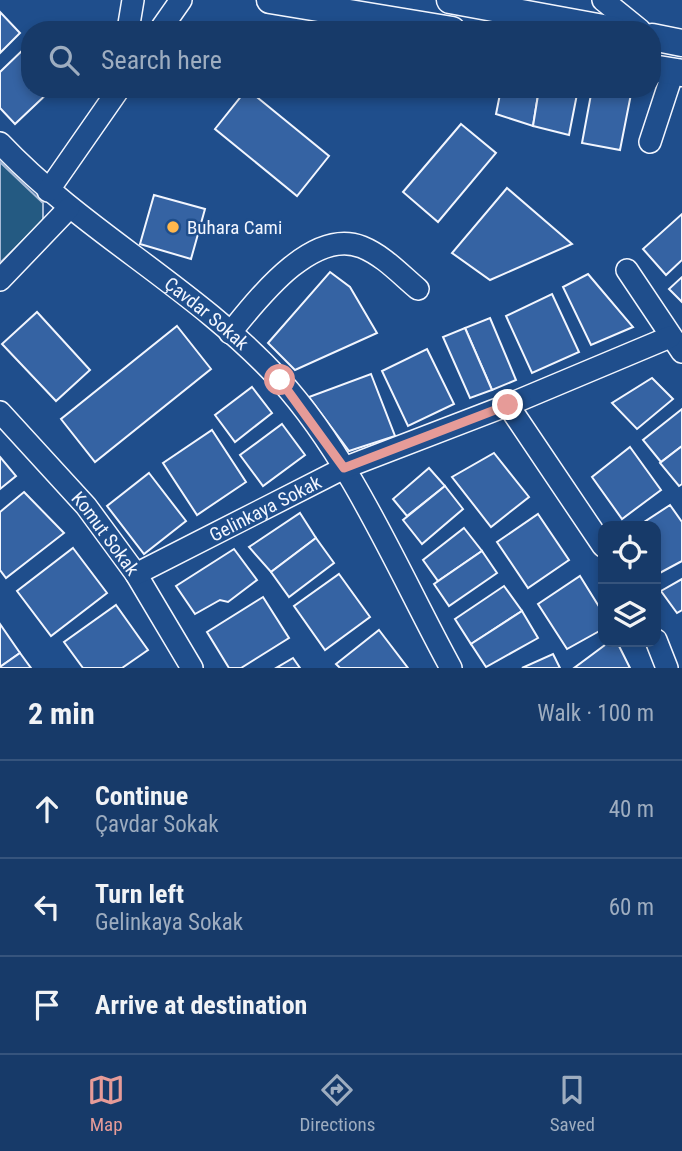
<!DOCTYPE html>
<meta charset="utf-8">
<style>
body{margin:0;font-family:"Roboto Condensed",sans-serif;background:#20416f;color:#f1f3f6}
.controls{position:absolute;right:21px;bottom:21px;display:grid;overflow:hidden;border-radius:14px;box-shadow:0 4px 10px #0003}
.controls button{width:63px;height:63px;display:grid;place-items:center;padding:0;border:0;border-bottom:2px solid #36547d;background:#173a69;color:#f1f3f6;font:35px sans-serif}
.stop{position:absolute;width:21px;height:21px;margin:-16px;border:5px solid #e69b98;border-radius:50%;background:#fff}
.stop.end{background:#e69b98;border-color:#fff;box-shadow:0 2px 7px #0008}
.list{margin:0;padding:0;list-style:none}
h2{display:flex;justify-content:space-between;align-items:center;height:91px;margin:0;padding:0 28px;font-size:30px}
h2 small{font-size:23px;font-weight:400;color:#9eadc0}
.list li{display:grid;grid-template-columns:46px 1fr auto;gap:21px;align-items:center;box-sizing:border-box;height:98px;padding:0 28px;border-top:2px solid #36547d}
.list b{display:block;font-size:26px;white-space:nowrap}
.list p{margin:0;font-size:23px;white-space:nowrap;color:#9eadc0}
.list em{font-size:23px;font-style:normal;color:#9eadc0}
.icon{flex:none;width:38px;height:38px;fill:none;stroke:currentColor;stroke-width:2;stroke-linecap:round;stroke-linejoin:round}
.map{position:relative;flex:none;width:682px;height:668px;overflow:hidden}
.search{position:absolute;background:#173a69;box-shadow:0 4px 10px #0003;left:21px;right:21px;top:21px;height:77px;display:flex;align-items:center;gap:18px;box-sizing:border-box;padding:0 24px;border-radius:28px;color:#9eadc0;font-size:26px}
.sheet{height:385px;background:#173a69}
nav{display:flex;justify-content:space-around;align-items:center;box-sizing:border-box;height:98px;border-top:2px solid #36547d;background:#173a69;font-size:19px;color:#9eadc0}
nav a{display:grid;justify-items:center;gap:4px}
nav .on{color:#e69b98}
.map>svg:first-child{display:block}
.green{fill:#245a82;stroke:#a8bbd7;stroke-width:2}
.building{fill:#3563a3;stroke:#f2f6ff;stroke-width:2}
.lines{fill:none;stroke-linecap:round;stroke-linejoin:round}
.minor-casing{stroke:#f2f6ff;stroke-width:24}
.major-casing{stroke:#f2f6ff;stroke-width:29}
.minor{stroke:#1f4e8c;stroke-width:21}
.major{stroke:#1f4e8c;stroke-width:26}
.route{stroke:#e69b98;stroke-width:9}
.poi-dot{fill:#ffb74d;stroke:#1f4e8c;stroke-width:2.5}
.labels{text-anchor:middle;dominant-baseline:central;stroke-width:5;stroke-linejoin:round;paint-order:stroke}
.poi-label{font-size:19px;fill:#f2f6ff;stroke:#1f4e8c;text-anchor:start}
.street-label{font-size:19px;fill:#f2f6ff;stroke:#1f4e8c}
</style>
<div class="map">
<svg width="682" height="668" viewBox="0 0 682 668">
<rect width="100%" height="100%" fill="#1f4e8c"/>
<!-- green -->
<path class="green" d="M0 162 43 203V221L0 263Z"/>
<!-- building -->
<g class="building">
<path d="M0 12 20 33 0 53Z"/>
<path d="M30 43V89H52L15 124 0 108V72Z"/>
<path d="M247 89 329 156 297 196 215 129Z"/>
<path d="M501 89H539L533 126 496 114Z"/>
<path d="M539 89H578L569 135 533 126Z"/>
<path d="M592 89H632L620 150 582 143Z"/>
<path d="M461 124 496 153 438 222 403 192Z"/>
<path d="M507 188 572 244 490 280 452 253Z"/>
<path d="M154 195 205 209 191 259 140 244Z"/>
<path d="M682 214V260L666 275 643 249Z"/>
<path d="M330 272 350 287 377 333 295 370 268 343Z"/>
<path d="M588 274 633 327 591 345 563 287Z"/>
<path d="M682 277V302L669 289Z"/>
<path d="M552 294 579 352 532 373 506 316Z"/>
<path d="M37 312 90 370 56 401 2 344Z"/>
<path d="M490 318 516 380 492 390 465 328Z"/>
<path d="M177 326 211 369 95 462 61 419Z"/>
<path d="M465 328 492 390 470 398 443 337Z"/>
<path d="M427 349 454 404 408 426 382 371Z"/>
<path d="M371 374 395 436 349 451 309 397Z"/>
<path d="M652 378 673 399 637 429 612 403Z"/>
<path d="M252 387 272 413 235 442 215 415Z"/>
<path d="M682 409V446L661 462 643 440Z"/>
<path d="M282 424 305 455 263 486 240 455Z"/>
<path d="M212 430 246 482 197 515 163 463Z"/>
<path d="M682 446V484L679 486 660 463Z"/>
<path d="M630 447 661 490 622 519 592 477Z"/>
<path d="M494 453 529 497 491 527 452 477Z"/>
<path d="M0 457 16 476 0 489Z"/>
<path d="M429 468 445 486 407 516 393 499Z"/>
<path d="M149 473 186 521 144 554 107 506Z"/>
<path d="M445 486 463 509 422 544 403 520Z"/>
<path d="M24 492 64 533 6 578 0 570V512Z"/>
<path d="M670 505 682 522V561L656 575V526H638Z"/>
<path d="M300 513 316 538 271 572 249 547Z"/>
<path d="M538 514 569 560 528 588 497 542Z"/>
<path d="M464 528 482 551 438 581 423 560Z"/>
<path d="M316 538 334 563 289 597 271 572Z"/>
<path d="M73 548 107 593 51 636 17 591Z"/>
<path d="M234 549 257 580 228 602 220 600 195 614 176 586Z"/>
<path d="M482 551 497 573 449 606 434 584Z"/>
<path d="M339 574 370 617 325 650 294 606Z"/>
<path d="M580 576 603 613V629L567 649 538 604Z"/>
<path d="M682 579V610L677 613 661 591Z"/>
<path d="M504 586 522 611 471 644 455 619Z"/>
<path d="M263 597 289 638 241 668H229L207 632Z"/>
<path d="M116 605 148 650 122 668H83L64 642Z"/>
<path d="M522 611 538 638 486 667 471 644Z"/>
<path d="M0 624 20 653 0 667Z"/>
<path d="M379 630 408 668H340L336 664Z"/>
<path d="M609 642H617L630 668H574Z"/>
<path d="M20 653 31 668H0V667Z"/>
<path d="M553 654 560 668H522Z"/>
<path d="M293 658 300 668H276Z"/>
</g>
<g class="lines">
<defs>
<g id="minor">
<path d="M603 0 640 30"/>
<path d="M128 30 133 0"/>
<path d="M160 30 181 0"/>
<path d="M650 142 673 72"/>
<path id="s1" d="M0 143C84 232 197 289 280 380 352 459 400 575 451 668"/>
<path d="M48 191 119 89"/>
<path d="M627 270 682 352"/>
<path d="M0 280 69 208"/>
<path d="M230 333C257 300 312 227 362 247 384 256 400 274 418 289"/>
<path d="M508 405 603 546"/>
<path id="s2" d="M0 412 86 506 136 574 192 668"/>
<path id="s3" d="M136 574 344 468 508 405 670 337"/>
<path d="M656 640 667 668"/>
</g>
<g id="major">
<path d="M270 0 452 30"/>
<path d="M450 0 614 30"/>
<path d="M652 37 682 43"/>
<path d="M652 68 682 73"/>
</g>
</defs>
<!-- minor casing -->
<use href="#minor" class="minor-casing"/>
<!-- major casing -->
<use href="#major" class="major-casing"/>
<!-- minor -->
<use href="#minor" class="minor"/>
<!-- major -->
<use href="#major" class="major"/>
</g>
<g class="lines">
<!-- route -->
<path class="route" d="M280 380 344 468 508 405"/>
</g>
<!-- markers -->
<circle class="poi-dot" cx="173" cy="227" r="7"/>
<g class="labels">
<!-- poi labels -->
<g class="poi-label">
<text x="187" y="227">Buhara Cami</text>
</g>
<!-- street labels -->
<g class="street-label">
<text stroke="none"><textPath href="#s1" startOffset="268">Çavdar Sokak</textPath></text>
<text stroke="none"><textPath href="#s3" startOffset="145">Gelinkaya Sokak</textPath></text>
<text stroke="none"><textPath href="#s2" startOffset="161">Komut Sokak</textPath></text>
</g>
</g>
</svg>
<div class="controls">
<button><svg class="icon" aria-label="locate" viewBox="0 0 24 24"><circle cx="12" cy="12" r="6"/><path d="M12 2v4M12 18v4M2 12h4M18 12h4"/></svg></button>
<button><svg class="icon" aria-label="layers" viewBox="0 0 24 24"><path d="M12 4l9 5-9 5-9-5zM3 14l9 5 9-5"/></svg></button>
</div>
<div class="stop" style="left:280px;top:380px"></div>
<div class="stop end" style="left:508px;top:405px"></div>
<div class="search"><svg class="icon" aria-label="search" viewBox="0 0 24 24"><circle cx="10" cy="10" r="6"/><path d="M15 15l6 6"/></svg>Search here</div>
</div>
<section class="sheet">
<h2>2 min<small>Walk · 100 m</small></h2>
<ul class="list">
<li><svg class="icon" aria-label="ahead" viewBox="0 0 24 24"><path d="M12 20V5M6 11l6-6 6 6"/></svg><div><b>Continue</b><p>Çavdar Sokak</p></div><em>40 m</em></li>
<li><svg class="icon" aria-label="left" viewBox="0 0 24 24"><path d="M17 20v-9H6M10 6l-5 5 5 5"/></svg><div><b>Turn left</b><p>Gelinkaya Sokak</p></div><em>60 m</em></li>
<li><svg class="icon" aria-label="arrive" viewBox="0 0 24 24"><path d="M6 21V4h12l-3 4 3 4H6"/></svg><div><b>Arrive at destination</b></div></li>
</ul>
</section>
<nav>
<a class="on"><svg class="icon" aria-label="map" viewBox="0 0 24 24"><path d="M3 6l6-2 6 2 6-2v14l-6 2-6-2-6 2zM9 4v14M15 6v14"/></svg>Map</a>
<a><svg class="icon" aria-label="directions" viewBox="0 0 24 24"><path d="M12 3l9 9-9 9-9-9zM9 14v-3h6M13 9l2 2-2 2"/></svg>Directions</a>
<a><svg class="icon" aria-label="saved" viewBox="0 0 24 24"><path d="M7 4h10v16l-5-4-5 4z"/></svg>Saved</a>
</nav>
